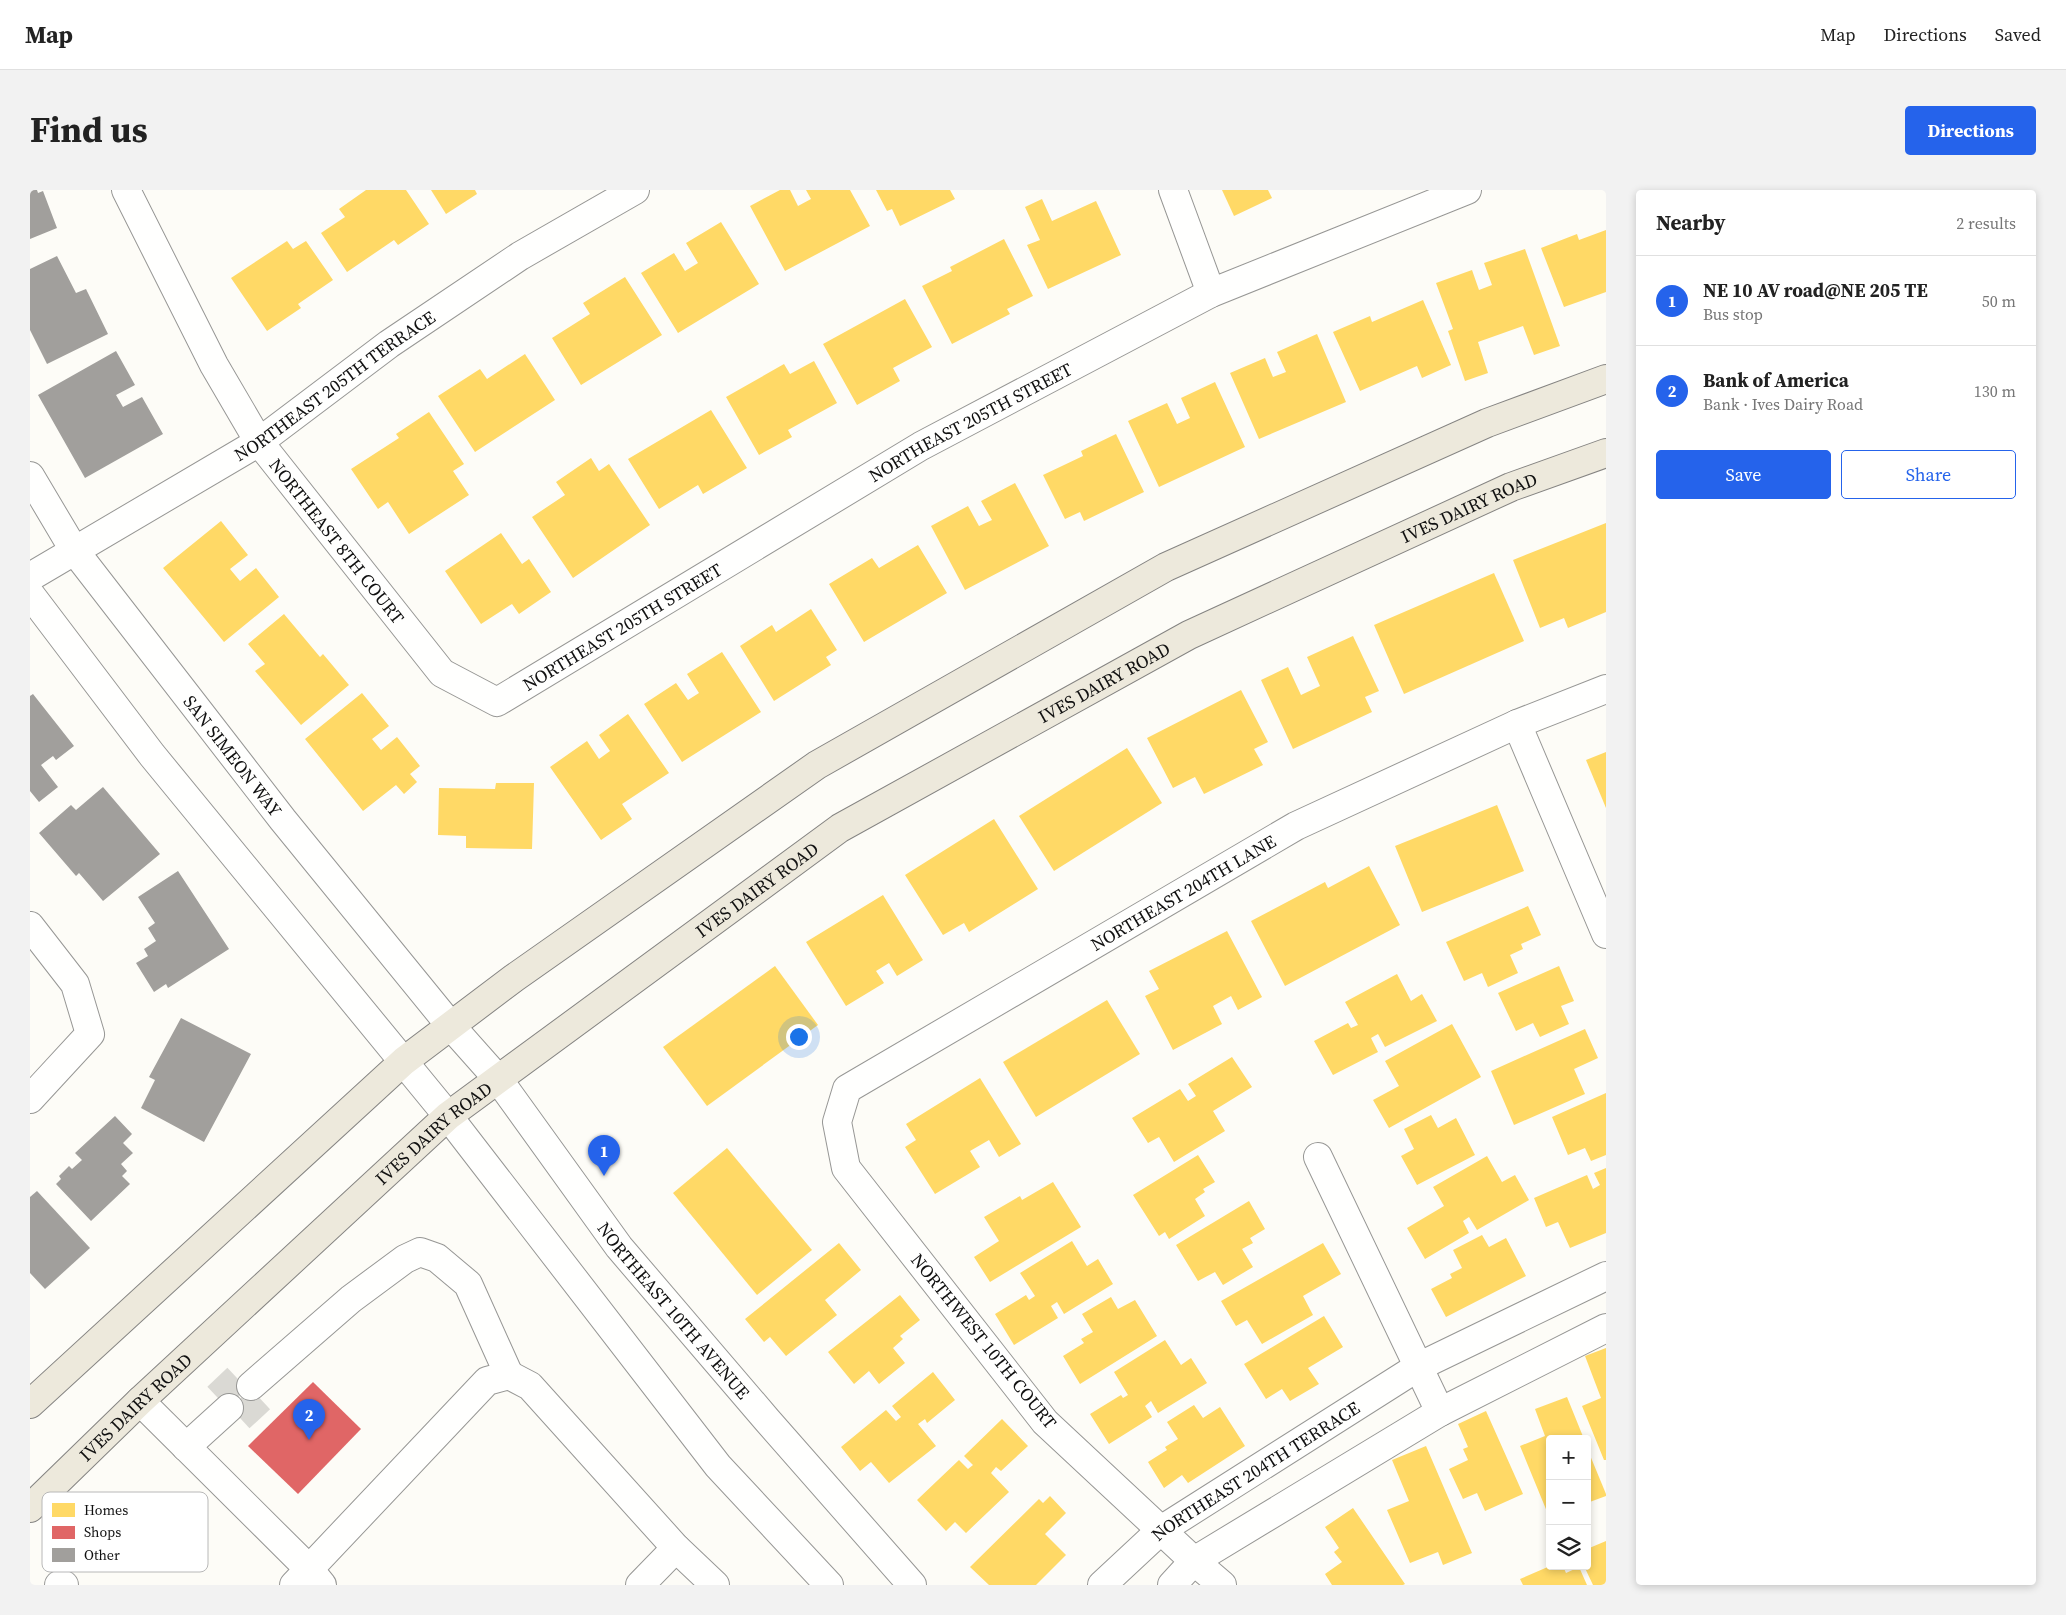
<!DOCTYPE html>
<meta charset="utf-8">
<style>
body{margin:0;font-family:"Source Serif 4",serif;background:#f2f2f2;color:#222}
.controls{position:absolute;right:15px;bottom:15px;display:grid;overflow:hidden;border-radius:5px;box-shadow:0 2px 8px #0003}
.controls button{width:45px;height:45px;display:grid;place-items:center;padding:0;border:0;border-bottom:1px solid #e0e0e0;background:#fff;color:#222;font:25px sans-serif}
.you{position:absolute;left:768px;top:846px;width:18px;height:18px;margin:-12px;border:4px solid #fff;border-radius:50%;background:#1a73e8;box-shadow:0 0 0 8px #1a73e833}
.badge{display:grid;place-items:center;width:32px;height:32px;border-radius:50%;background:#2563eb;color:#fff;font-size:16px;font-weight:700}
.pin{position:absolute;translate:-50% -41px;filter:drop-shadow(0 1px 2px #0008)}
.pin::after{content:'';position:absolute;top:26px;width:18px;height:15px;background:inherit;clip-path:polygon(0 0,100% 0,50% 100%)}
.list{margin:0;padding:0;list-style:none}
h2{display:flex;justify-content:space-between;align-items:center;height:65px;margin:0;padding:0 20px;font-size:21px}
h2 small{font-size:16px;font-weight:400;color:#767676}
.list li{display:grid;grid-template-columns:32px 1fr auto;gap:15px;align-items:center;box-sizing:border-box;height:90px;padding:0 20px;border-top:1px solid #e0e0e0}
.list b{display:block;font-size:19px;white-space:nowrap}
.list p{margin:0;font-size:16px;white-space:nowrap;color:#767676}
.list em{font-size:16px;font-style:normal;color:#767676}
.actions{display:flex;gap:10px;padding:15px 20px}
.actions a{flex:1;padding:11px 0;border:1px solid #2563eb;border-radius:5px;text-align:center;font-size:18px;color:#2563eb}
.actions .main{background:#2563eb;color:#fff}
.icon{flex:none;width:28px;height:28px;fill:none;stroke:currentColor;stroke-width:2;stroke-linecap:round;stroke-linejoin:round}
.map{position:relative;flex:none;width:1576px;height:1395px;overflow:hidden;border-radius:5px}
header{display:flex;align-items:center;gap:30px;box-sizing:border-box;height:70px;padding:0 25px;background:#fff;border-bottom:1px solid #e0e0e0}
header strong{font-size:24px}
nav{display:flex;gap:28px;margin-inline-start:auto;font-size:18px}
.intro{display:flex;align-items:center;justify-content:space-between;box-sizing:border-box;height:120px;padding:0 30px}
h1{margin:0;font-size:35px}
.button{padding:12px 22px;border-radius:5px;background:#2563eb;color:#fff;font-size:18px;font-weight:700}
main{display:flex;gap:30px;padding:0 30px}
aside{flex:1;background:#fff;border-radius:5px;box-shadow:0 2px 8px #0003}
.map>svg:first-child{display:block}
.homes{fill:#ffd966}
.shops{fill:#e06666}
.building{fill:#a19f9c}
.lines{fill:none;stroke-linecap:round;stroke-linejoin:round}
.minor-tunnel{stroke:#dad9d4;stroke-width:28;stroke-dasharray:28 14;stroke-linecap:butt}
.minor-casing{stroke:#979795;stroke-width:30}
.major-casing{stroke:#858482;stroke-width:30}
.minor{stroke:#fffffe;stroke-width:28}
.major{stroke:#ede9dc;stroke-width:28}
.labels{text-anchor:middle;dominant-baseline:central;stroke-width:5;stroke-linejoin:round;paint-order:stroke}
.street-label{font-size:18px;fill:#111;stroke:#fff}
.key{fill:#fff;stroke:#b8b8b8;stroke-width:1}
.key-label{font-size:14px;fill:#111}
</style>
<header>
<strong>Map</strong>
<nav><a>Map</a><a>Directions</a><a>Saved</a></nav>
</header>
<div class="intro"><h1>Find us</h1><a class="button">Directions</a></div>
<main>
<div class="map">
<svg width="1576" height="1395" viewBox="0 0 1576 1395">
<rect width="100%" height="100%" fill="#fdfcf7"/>
<!-- homes -->
<g class="homes">
<path d="M336 0H376L399 34 368 55 364 50 317 82 291 43 315 27 309 19Z"/>
<path d="M401 0H445L447 4 416 24Z"/>
<path d="M750 0H760L768 16 781 9 776 0H820L840 36 755 81 720 16Z"/>
<path d="M846 0H920L925 9 870 36 862 19 857 21Z"/>
<path d="M1192 0H1238L1242 8 1204 26Z"/>
<path d="M1012 9 1022 31 1066 11 1091 65 1018 99 997 55 1010 50 995 17Z"/>
<path d="M691 32 729 94 648 143 611 83 644 63 655 81 668 73 656 53Z"/>
<path d="M1576 40V102L1534 117 1511 58 1547 44 1549 50Z"/>
<path d="M974 49 1003 106 977 119 980 124 922 154 892 96 922 81 920 77Z"/>
<path d="M257 51 263 59 276 51 303 90 268 114 271 118 237 141 201 88Z"/>
<path d="M1495 59 1530 156 1504 165 1493 136 1448 152 1458 183 1435 191 1418 141 1423 139 1406 93 1442 80 1449 100 1462 95 1454 73Z"/>
<path d="M595 87 632 145 551 195 522 148 560 124 553 113Z"/>
<path d="M875 109 902 157 863 178 870 191 827 215 793 154Z"/>
<path d="M1393 110 1421 175 1392 188 1387 176 1330 201 1303 142 1340 126 1342 132Z"/>
<path d="M1287 144 1316 212 1229 249 1200 183 1235 168 1243 187 1256 182 1247 162Z"/>
<path d="M495 164 525 210 445 262 408 206 450 179 457 189Z"/>
<path d="M784 171 807 213 758 240 762 247 729 265 696 207 754 174 760 184Z"/>
<path d="M1185 192 1215 257 1129 297 1098 231 1137 213 1147 234 1160 228 1151 208Z"/>
<path d="M681 220 717 278 673 304 668 295 629 319 598 269Z"/>
<path d="M399 222 434 274 423 281 439 305 379 344 358 312 348 319 321 279 369 248 366 244Z"/>
<path d="M1086 244 1114 302 1054 331 1050 322 1035 329 1013 285 1053 266 1051 261Z"/>
<path d="M561 268 569 281 579 274 620 335 543 388 502 327 535 305 526 292Z"/>
<path d="M985 293 1019 356 935 400 901 336 938 316 949 336 962 330 951 311Z"/>
<path d="M191 331 218 365 200 379 210 391 226 378 249 407 194 452 133 378Z"/>
<path d="M1576 333V422L1538 438 1534 428 1510 438 1483 370Z"/>
<path d="M471 343 492 374 499 369 521 402 489 424 482 414 451 434 415 381Z"/>
<path d="M888 355 917 403 834 452 799 394 842 368 849 378Z"/>
<path d="M1464 383 1494 451 1374 504 1344 435Z"/>
<path d="M781 419 807 460 796 467 801 475 744 511 710 456 742 435 746 442Z"/>
<path d="M254 424 290 467 293 464 319 495 271 535 225 481 235 474 218 454Z"/>
<path d="M1323 446 1349 501 1335 507 1342 522 1263 559 1231 490 1258 477 1271 505 1290 496 1277 467Z"/>
<path d="M692 462 731 522 652 572 614 514 646 493 658 510 669 503 657 484Z"/>
<path d="M1211 500 1238 552 1224 559 1233 575 1174 604 1165 587 1143 598 1117 548Z"/>
<path d="M332 503 359 536 342 549 351 560 367 547 390 576 380 584 387 592 374 604 366 595 333 621 275 549Z"/>
<path d="M598 524 639 583 592 614 602 629 571 650 520 577 557 551 569 569 580 561 569 545Z"/>
<path d="M1097 558 1132 613 1024 681 989 626Z"/>
<path d="M1576 562V618L1556 570Z"/>
<path d="M466 593H504L502 659 436 658V646L408 645 409 598 465 599Z"/>
<path d="M1467 615 1494 681 1392 722 1365 656Z"/>
<path d="M964 629 1008 699 939 742 934 733 913 745 875 685Z"/>
<path d="M1339 676 1370 735 1255 796 1221 731 1295 692 1298 698Z"/>
<path d="M853 705 893 770 867 786 859 773 846 781 854 793 816 816 776 752Z"/>
<path d="M1498 716 1511 745 1491 754 1493 759 1480 765 1488 783 1458 797 1452 783 1434 791 1416 752Z"/>
<path d="M1197 741 1232 807 1208 820 1201 806 1183 816 1192 834 1143 860 1115 806 1129 799 1119 781Z"/>
<path d="M745 776 788 835 677 916 633 857Z"/>
<path d="M1529 776 1544 811 1531 816 1539 834 1510 847 1503 833 1486 841 1468 803Z"/>
<path d="M1367 784 1381 811 1392 804 1407 831 1355 857 1348 844 1341 848 1348 862 1303 885 1284 851 1318 833 1321 838 1328 835 1315 812Z"/>
<path d="M1077 810 1110 864 1006 927 973 872Z"/>
<path d="M1422 834 1451 887 1359 938 1343 910 1369 896 1355 871Z"/>
<path d="M1555 839 1568 868 1544 879 1555 904 1484 935 1461 881Z"/>
<path d="M1202 867 1222 897 1183 921 1195 941 1144 972 1129 947 1118 953 1102 928 1150 899 1158 911 1166 906 1158 894Z"/>
<path d="M950 888 991 954 969 967 959 950 940 961 950 977 905 1004 875 957 886 950 876 934Z"/>
<path d="M1576 903V965L1561 971 1555 958 1538 965 1522 927Z"/>
<path d="M1401 925 1408 938 1426 928 1445 965 1387 995 1371 966 1384 959 1374 939Z"/>
<path d="M697 958 782 1060 727 1105 643 1003Z"/>
<path d="M1168 965 1185 992 1173 999 1175 1002 1165 1009 1175 1026 1139 1049 1135 1042 1129 1046 1103 1005Z"/>
<path d="M1457 966 1472 992 1485 985 1499 1010 1447 1040 1439 1027 1433 1031 1439 1043 1395 1069 1377 1038 1414 1016 1403 997Z"/>
<path d="M1576 978V1043L1540 1058 1528 1032 1516 1037 1504 1008 1557 985 1563 999 1570 995 1564 983Z"/>
<path d="M1023 992 1051 1037 960 1092 944 1067 969 1051 954 1027 990 1006 992 1010Z"/>
<path d="M1219 1011 1235 1039 1220 1048 1223 1053 1212 1059 1223 1077 1193 1095 1185 1082 1168 1091 1146 1055Z"/>
<path d="M1452 1045 1459 1057 1476 1048 1496 1086 1416 1127 1401 1099 1422 1088 1420 1084 1432 1078 1423 1060Z"/>
<path d="M1042 1051 1057 1076 1068 1069 1083 1094 1034 1124 1027 1112 1021 1116 1028 1128 984 1155 965 1124 996 1105 999 1110 1005 1106 990 1083Z"/>
<path d="M809 1053 831 1080 795 1110 807 1125 756 1166 740 1147 734 1152 715 1129Z"/>
<path d="M1293 1053 1311 1084 1273 1106 1283 1125 1232 1154 1217 1130 1206 1136 1191 1111Z"/>
<path d="M870 1105 890 1130 870 1146 873 1149 863 1158 875 1173 849 1194 839 1181 824 1194 798 1162Z"/>
<path d="M1081 1107 1088 1119 1105 1110 1127 1146 1050 1194 1033 1166 1054 1153 1051 1149 1063 1142 1052 1124Z"/>
<path d="M1294 1126 1313 1157 1278 1178 1289 1194 1260 1211 1252 1199 1236 1209 1214 1174Z"/>
<path d="M1135 1150 1151 1175 1161 1168 1177 1193 1128 1223 1121 1211 1115 1216 1122 1227 1079 1254 1060 1224 1091 1205 1093 1208 1098 1205 1084 1182Z"/>
<path d="M1576 1158V1270H1574L1552 1216 1571 1208 1555 1166Z"/>
<path d="M903 1182 925 1210 897 1233 895 1229 888 1234 906 1256 859 1293 841 1272 830 1281 811 1257 856 1220 866 1231 871 1227 862 1216Z"/>
<path d="M1537 1207 1554 1249H1520V1329L1490 1256 1515 1246 1505 1219Z"/>
<path d="M1164 1215 1173 1228 1190 1217 1215 1256 1158 1293 1152 1285 1134 1298 1118 1272 1137 1260 1135 1257 1148 1249 1137 1232Z"/>
<path d="M1456 1221 1493 1304 1455 1321 1447 1303 1433 1309 1419 1279 1438 1270 1433 1259 1438 1257 1428 1234Z"/>
<path d="M972 1229 998 1256 971 1281 966 1277 961 1283 979 1302 936 1343 925 1332 916 1341 887 1310 929 1270 938 1279 943 1275 934 1266Z"/>
<path d="M1396 1256 1442 1363 1413 1375 1408 1362 1380 1373 1357 1320 1379 1311 1362 1270Z"/>
<path d="M1557 1258 1576 1304V1306L1557 1313Z"/>
<path d="M1020 1306 1036 1323 1015 1344 1036 1365 1006 1395H959L940 1377 1009 1309 1013 1313Z"/>
<path d="M1323 1318 1375 1394 1373 1395H1302L1295 1384 1312 1372 1304 1362 1309 1358 1295 1337Z"/>
<path d="M1576 1351V1395H1563L1554 1376H1557V1359Z"/>
<path d="M1520 1376H1533L1536 1383 1549 1377 1557 1395H1493L1490 1389Z"/>
</g>
<!-- shops -->
<path class="shops" d="M283 1192 331 1239 268 1304 218 1256Z"/>
<!-- building -->
<g class="building">
<path d="M0 0H7L8 3 13 1 27 38 0 49Z"/>
<path d="M27 66 46 103 56 99 78 144 17 174 0 140V79Z"/>
<path d="M86 161 105 195 86 205 93 217 112 207 133 244 55 288 8 205Z"/>
<path d="M3 504 44 556 26 570 23 566 11 575 28 597 9 612 0 601V506Z"/>
<path d="M73 597 130 664 73 711 49 683 46 686 9 643 41 615 46 620Z"/>
<path d="M148 681 199 759 138 798 136 794 124 802 106 773 118 766 114 759 126 751 118 738 125 733 108 707Z"/>
<path d="M151 828 221 864 174 952 111 918 125 890 119 887Z"/>
<path d="M85 926 102 944 93 953 103 963 91 974 97 981 92 986 100 994 61 1031 26 994 31 989 29 986 39 976 42 979 52 970 45 963Z"/>
<path d="M7 1001 60 1058 15 1099 0 1083V1007Z"/>
</g>
<g class="lines">
<!-- minor-tunnel -->
<g class="minor-tunnel">
<path d="M187 1207 207 1188"/>
<path d="M210 1228 236 1204"/>
</g>
<defs>
<g id="minor">
<path id="s1" d="M96 0 184 175 229 252 412 483 467 512 891 256 1181 103 1437 0"/>
<path d="M1143 0 1181 103"/>
<path id="s2" d="M0 286 44 360 253 630 420 835 468 889 589 1057 737 1230 882 1395"/>
<path id="s3" d="M0 387 229 252 359 154 490 66 605 0"/>
<path d="M0 404 122 565 418 926 688 1276 799 1395"/>
<path d="M1487 534 1576 744"/>
<path d="M0 736 45 794 60 844 0 909"/>
<path d="M1288 967 1410 1222"/>
<path d="M221 1196 321 1109 375 1069 390 1062 407 1068 438 1094 479 1185"/>
<path d="M110 1211 279 1379 292 1395"/>
<path d="M156 1257 199 1218"/>
<path d="M29 1395H34"/>
<path d="M264 1395 457 1191 479 1185 500 1196 646 1358 685 1395"/>
<path d="M610 1395 646 1358"/>
<path id="s4" d="M1072 1395 1131 1340 1388 1177 1576 1086"/>
<path d="M1142 1395 1164 1371 1410 1222 1576 1138"/>
<path id="s5" d="M1192 1395 1164 1371 1015 1232 816 978 807 932 817 899 1266 636 1487 534 1576 499"/>
</g>
<g id="major">
<path d="M0 1214 374 871 484 788 787 575 1136 377 1457 233 1576 189"/>
<path id="s6" d="M0 1318 110 1211 418 926 810 638 1159 445 1481 297 1576 263"/>
</g>
</defs>
<!-- minor casing -->
<use href="#minor" class="minor-casing"/>
<!-- major casing -->
<use href="#major" class="major-casing"/>
<!-- minor -->
<use href="#minor" class="minor"/>
<!-- major -->
<use href="#major" class="major"/>
</g>
<g class="labels">
<!-- street labels -->
<g class="street-label">
<text stroke="none"><textPath href="#s3" startOffset="360">NORTHEAST 205TH TERRACE</textPath></text>
<text stroke="none"><textPath href="#s1" startOffset="1192">NORTHEAST 205TH STREET</textPath></text>
<text stroke="none"><textPath href="#s6" startOffset="1766">IVES DAIRY ROAD</textPath></text>
<text stroke="none"><textPath href="#s1" startOffset="411">NORTHEAST 8TH COURT</textPath></text>
<text stroke="none"><textPath href="#s1" startOffset="788">NORTHEAST 205TH STREET</textPath></text>
<text stroke="none"><textPath href="#s6" startOffset="1361">IVES DAIRY ROAD</textPath></text>
<text stroke="none"><textPath href="#s2" startOffset="346">SAN SIMEON WAY</textPath></text>
<text stroke="none"><textPath href="#s6" startOffset="956">IVES DAIRY ROAD</textPath></text>
<text stroke="none"><textPath href="#s5" startOffset="1034">NORTHEAST 204TH LANE</textPath></text>
<text stroke="none"><textPath href="#s6" startOffset="551">IVES DAIRY ROAD</textPath></text>
<text stroke="none"><textPath href="#s2" startOffset="1055">NORTHEAST 10TH AVENUE</textPath></text>
<text transform="translate(954 1151) rotate(51)">NORTHWEST 10TH COURT</text>
<text stroke="none"><textPath href="#s6" startOffset="146">IVES DAIRY ROAD</textPath></text>
<text stroke="none"><textPath href="#s4" startOffset="192">NORTHEAST 204TH TERRACE</textPath></text>
</g>
</g>
<!-- legend -->
<rect x="12" y="1302" width="166" height="80" rx="8" class="key"/>
<rect x="22" y="1313" width="23" height="14" fill="#ffd966"/>
<rect x="22" y="1336" width="23" height="13" fill="#e06666"/>
<rect x="22" y="1358" width="23" height="14" fill="#a19f9c"/>
<g class="key-label">
<text x="54" y="1325">Homes</text>
<text x="54" y="1347">Shops</text>
<text x="54" y="1370">Other</text>
</g>
</svg>
<div class="controls">
<button>+</button>
<button>−</button>
<button><svg class="icon" aria-label="layers" viewBox="0 0 24 24"><path d="M12 4l9 5-9 5-9-5zM3 14l9 5 9-5"/></svg></button>
</div>
<div class="you"></div>
<div class="pin badge" style="left:574px;top:986px">1</div>
<div class="pin badge" style="left:279px;top:1250px">2</div>
</div>
<aside>
<h2>Nearby<small>2 results</small></h2>
<ul class="list">
<li><span class="badge">1</span><div><b>NE 10 AV road@NE 205 TE</b><p>Bus stop</p></div><em>50 m</em></li>
<li><span class="badge">2</span><div><b>Bank of America</b><p>Bank · Ives Dairy Road</p></div><em>130 m</em></li>
</ul>
<div class="actions"><a class="main">Save</a><a>Share</a></div>
</aside>
</main>
